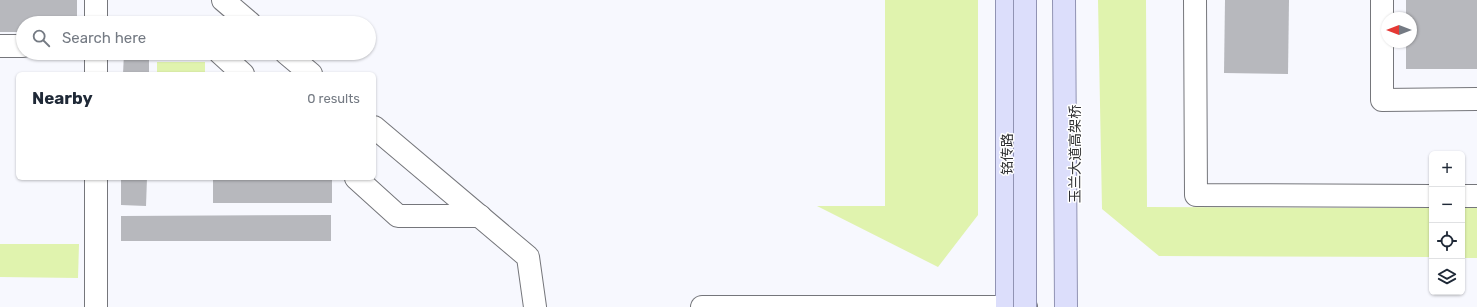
<!DOCTYPE html>
<meta charset="utf-8">
<style>
body{margin:0;font-family:Rubik,"Noto Sans SC",sans-serif;background:#f2f2f3;color:#1f2937}
.controls{position:absolute;right:12px;bottom:12px;display:grid;overflow:hidden;border-radius:6px;box-shadow:0 1px 3px #0004}
.controls button{width:36px;height:36px;display:grid;place-items:center;padding:0;border:0;border-bottom:1px solid #e0e1e3;background:#fff;color:#1f2937;font:20px sans-serif}
.compass{position:absolute;left:1381px;top:12px;width:36px;height:36px;border-radius:50%;background:#fff;box-shadow:0 1px 3px #0004;rotate:270deg}
.list{margin:0;padding:0;list-style:none}
h2{display:flex;justify-content:space-between;align-items:center;height:52px;margin:0;padding:0 16px;font-size:17px}
h2 small{font-size:13px;font-weight:400;color:#747a83}
.icon{flex:none;width:22px;height:22px;fill:none;stroke:currentColor;stroke-width:2;stroke-linecap:round;stroke-linejoin:round}
.map{position:relative;flex:none;width:1477px;height:307px;overflow:hidden}
.search{position:absolute;background:#fff;box-shadow:0 1px 3px #0004;left:16px;top:16px;width:360px;height:44px;display:flex;align-items:center;gap:10px;box-sizing:border-box;padding:0 14px;border-radius:22px;color:#747a83;font-size:15px}
.panel{position:absolute;background:#fff;box-shadow:0 1px 3px #0004;left:16px;top:72px;width:360px;height:108px;border-radius:6px}
.map>svg:first-child{display:block}
.green{fill:#e0f3ae}
.building{fill:#b7b8bd}
.lines{fill:none;stroke-linecap:round;stroke-linejoin:round}
.minor-casing{stroke:#75767b;stroke-width:24}
.major-casing{stroke:#9193b3;stroke-width:24}
.minor{stroke:#fff;stroke-width:22}
.major{stroke:#dcdefb;stroke-width:22}
.major-bridge-casing{stroke:#9193b3;stroke-width:24;stroke-linecap:butt}
.major-bridge{stroke:#dcdefb;stroke-width:22}
.labels{text-anchor:middle;dominant-baseline:central;stroke-width:3;stroke-linejoin:round;paint-order:stroke}
.street-label{font-size:14px;fill:#303133;stroke:#fff}
</style>
<div class="map">
<svg width="1477" height="307" viewBox="0 0 1477 307">
<rect width="100%" height="100%" fill="#f7f8fe"/>
<!-- green -->
<g class="green">
<path d="M885 0H978V215L938 267 817 206H885Z"/>
<path d="M1098 0H1146L1147 207 1432 208V257L1159 256 1102 209Z"/>
<rect x="157" y="62" width="48" height="12"/>
<rect x="1462" y="208" width="15" height="50"/>
<path d="M0 244H79L78 278 0 277Z"/>
</g>
<!-- building -->
<g class="building">
<path d="M0 0H77V23H23V32H0Z"/>
<path d="M1225 0H1289L1288 74 1224 73Z"/>
<path d="M1406 0H1477V69H1406V42H1411V18H1406Z"/>
<path d="M124 53H149V74H123Z"/>
<path d="M121 178H147L146 206 121 205Z"/>
<path d="M213 178 332 179V203H213Z"/>
<path d="M331 215V241H121V216Z"/>
</g>
<g class="lines">
<defs>
<g id="minor">
<path d="M96 0V23"/>
<path d="M223 0 250 23"/>
<path d="M1195 0 1196 195 1432 196"/>
<path d="M1382 0V100L1477 99"/>
<path d="M0 46H23"/>
<path d="M220 53 243 74"/>
<path d="M286 53 311 74"/>
<path d="M96 74V53"/>
<path d="M374 127 528 257 535 307"/>
<path d="M356 178 398 216H480"/>
<path d="M1462 196H1477"/>
<path d="M96 307V178"/>
<path d="M702 307H1026"/>
</g>
<g id="major">
<path d="M1064 0 1066 307"/>
<path d="M1007 307V0"/>
</g>
</defs>
<!-- minor casing -->
<use href="#minor" class="minor-casing"/>
<!-- major casing -->
<use href="#major" class="major-casing"/>
<!-- minor -->
<use href="#minor" class="minor"/>
<!-- major -->
<use href="#major" class="major"/>
<defs>
<path id="major-bridge" d="M1025 307V0"/>
</defs>
<!-- major-bridge casing -->
<use href="#major-bridge" class="major-bridge-casing"/>
<!-- major-bridge -->
<use href="#major-bridge" class="major-bridge"/>
</g>
<g class="labels">
<!-- street labels -->
<g class="street-label">
<text transform="translate(1007 154) rotate(-90)">铭传路</text>
<text transform="translate(1075 154) rotate(-90)">玉兰大道高架桥</text>
</g>
</g>
</svg>
<div class="controls">
<button>+</button>
<button>−</button>
<button><svg class="icon" aria-label="locate" viewBox="0 0 24 24"><circle cx="12" cy="12" r="6"/><path d="M12 2v4M12 18v4M2 12h4M18 12h4"/></svg></button>
<button><svg class="icon" aria-label="layers" viewBox="0 0 24 24"><path d="M12 4l9 5-9 5-9-5zM3 14l9 5 9-5"/></svg></button>
</div>
<svg class="compass" viewBox="-18 -18 36 36"><path d="M0-13l5 13h-10z" fill="#e53935"/><path d="M0 13l5-13h-10z" fill="#747a83"/></svg>
<div class="search"><svg class="icon" aria-label="search" viewBox="0 0 24 24"><circle cx="10" cy="10" r="6"/><path d="M15 15l6 6"/></svg>Search here</div>
<section class="panel">
<h2>Nearby<small>0 results</small></h2>
<ul class="list">
</ul>
</section>
</div>
